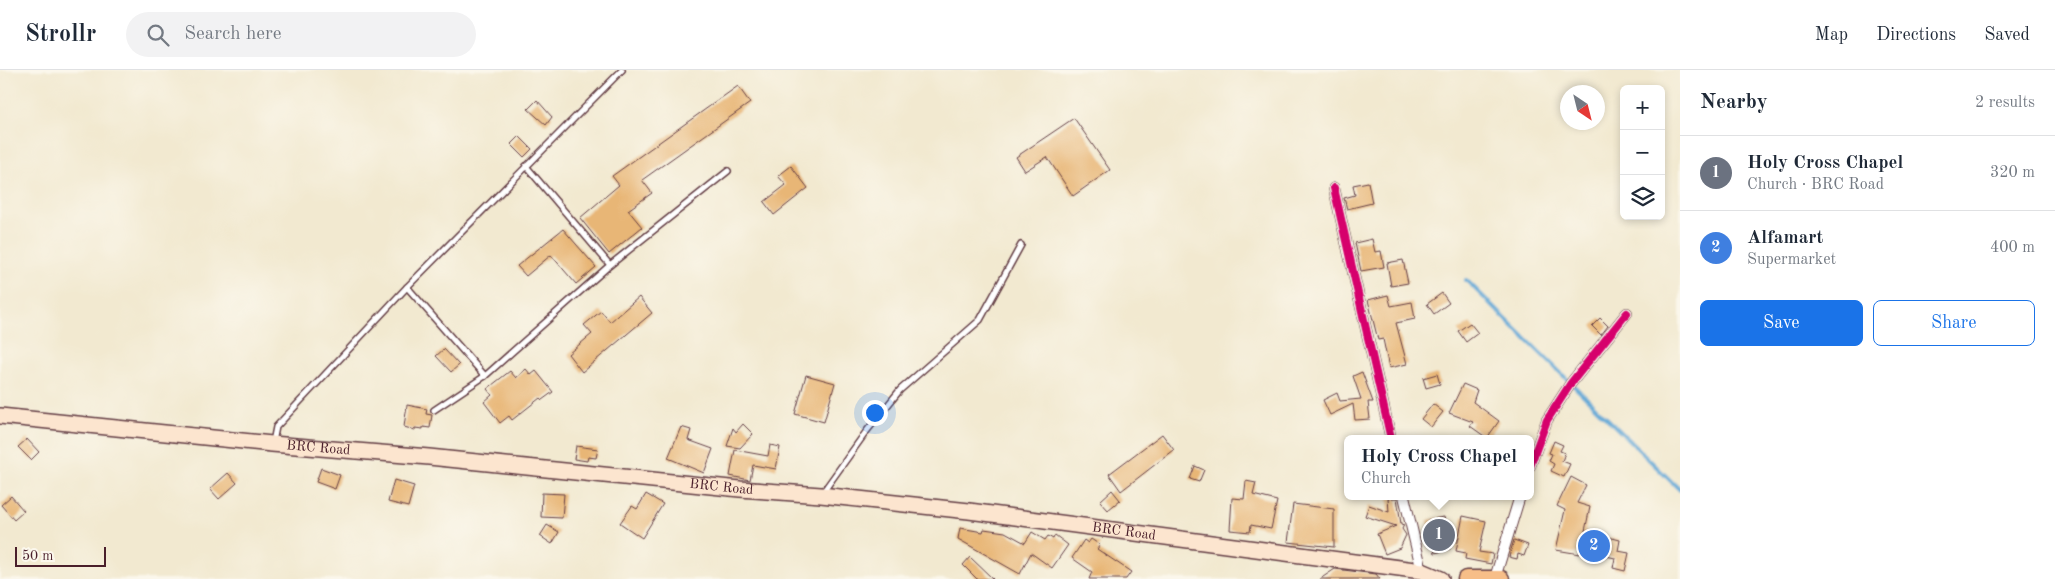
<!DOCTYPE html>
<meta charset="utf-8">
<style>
body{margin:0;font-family:"Old Standard TT",serif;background:#f2f2f3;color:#1f2937}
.controls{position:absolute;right:15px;top:15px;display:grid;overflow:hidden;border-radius:8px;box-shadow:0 2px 8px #0003}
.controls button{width:45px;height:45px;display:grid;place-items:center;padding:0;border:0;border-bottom:1px solid #e0e1e3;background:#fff;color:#1f2937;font:25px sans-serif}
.compass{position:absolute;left:1560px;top:15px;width:45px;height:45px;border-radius:50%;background:#fff;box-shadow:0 2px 8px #0003;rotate:145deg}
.scale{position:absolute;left:15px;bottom:12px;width:91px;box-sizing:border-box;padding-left:5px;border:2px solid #4a1f2b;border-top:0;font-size:14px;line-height:18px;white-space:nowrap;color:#4a1f2b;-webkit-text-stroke:4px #fbf7ec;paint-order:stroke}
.you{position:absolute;left:874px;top:342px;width:18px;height:18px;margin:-12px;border:4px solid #fff;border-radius:50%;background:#1a73e8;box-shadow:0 0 0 8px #1a73e833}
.badge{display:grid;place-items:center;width:32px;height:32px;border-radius:50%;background:#1a73e8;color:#fff;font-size:16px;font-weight:700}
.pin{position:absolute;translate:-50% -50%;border:2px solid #fff;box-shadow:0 1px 5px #0006}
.popup{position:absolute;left:1344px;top:365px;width:190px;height:65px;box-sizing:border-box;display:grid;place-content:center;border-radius:8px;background:#fff;filter:drop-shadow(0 1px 4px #0005);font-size:16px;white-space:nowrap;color:#747a83}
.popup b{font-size:19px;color:#1f2937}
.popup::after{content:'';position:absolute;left:50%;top:100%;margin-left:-10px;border:10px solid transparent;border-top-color:#fff}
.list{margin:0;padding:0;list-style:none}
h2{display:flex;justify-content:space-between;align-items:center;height:65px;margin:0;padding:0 20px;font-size:21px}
h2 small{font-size:16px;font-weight:400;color:#747a83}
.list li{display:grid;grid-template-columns:32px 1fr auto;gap:15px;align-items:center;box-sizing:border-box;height:75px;padding:0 20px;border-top:1px solid #e0e1e3}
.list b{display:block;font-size:19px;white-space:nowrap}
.list p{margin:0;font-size:16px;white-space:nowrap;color:#747a83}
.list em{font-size:16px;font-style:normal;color:#747a83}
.actions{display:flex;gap:10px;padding:15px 20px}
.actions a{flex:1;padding:11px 0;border:1px solid #1a73e8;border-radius:8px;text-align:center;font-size:18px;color:#1a73e8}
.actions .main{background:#1a73e8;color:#fff}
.icon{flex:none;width:28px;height:28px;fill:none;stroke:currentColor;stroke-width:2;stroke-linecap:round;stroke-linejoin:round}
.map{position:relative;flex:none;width:1680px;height:509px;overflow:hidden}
header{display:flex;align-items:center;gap:30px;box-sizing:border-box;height:70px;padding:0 25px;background:#fff;border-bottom:1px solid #e0e1e3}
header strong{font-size:24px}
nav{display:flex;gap:28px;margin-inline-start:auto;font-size:18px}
.search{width:350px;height:45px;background:#f2f2f3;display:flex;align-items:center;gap:12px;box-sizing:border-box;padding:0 18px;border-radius:28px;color:#747a83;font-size:19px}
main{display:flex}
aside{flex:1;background:#fff}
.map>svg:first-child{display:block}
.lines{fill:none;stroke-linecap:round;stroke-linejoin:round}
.stream{stroke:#5ea6d5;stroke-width:4}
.building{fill:#e8b676}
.service-casing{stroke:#633d44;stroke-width:8}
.minor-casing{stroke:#633d44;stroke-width:12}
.secondary-casing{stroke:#633d44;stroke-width:18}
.primary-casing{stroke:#633d44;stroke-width:19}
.service{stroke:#fff;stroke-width:5}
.minor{stroke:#fff;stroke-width:10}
.secondary{stroke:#fce5cf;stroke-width:15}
.primary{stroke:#f7be88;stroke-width:16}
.cycleway-casing{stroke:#fbf7ec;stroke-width:11}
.cycleway{stroke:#d6006c;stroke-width:8}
.labels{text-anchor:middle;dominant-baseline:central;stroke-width:4;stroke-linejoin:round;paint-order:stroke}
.street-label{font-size:14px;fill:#4a1f2b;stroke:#fbf7ec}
</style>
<header>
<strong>Strollr</strong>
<div class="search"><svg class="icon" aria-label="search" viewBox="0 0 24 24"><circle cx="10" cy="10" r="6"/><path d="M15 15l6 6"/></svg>Search here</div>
<nav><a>Map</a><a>Directions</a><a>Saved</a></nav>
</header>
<main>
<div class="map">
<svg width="1680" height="509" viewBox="0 0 1680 509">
<rect width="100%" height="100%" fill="#fbf7ec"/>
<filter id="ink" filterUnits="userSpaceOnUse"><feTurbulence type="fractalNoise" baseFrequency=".02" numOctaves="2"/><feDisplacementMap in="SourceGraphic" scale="10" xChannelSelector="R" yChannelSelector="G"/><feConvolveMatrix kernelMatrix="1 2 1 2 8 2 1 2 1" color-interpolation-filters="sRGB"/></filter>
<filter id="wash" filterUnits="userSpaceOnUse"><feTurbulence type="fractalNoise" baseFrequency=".0096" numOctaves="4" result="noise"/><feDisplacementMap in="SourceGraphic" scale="20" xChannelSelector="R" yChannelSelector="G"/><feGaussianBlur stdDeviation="1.12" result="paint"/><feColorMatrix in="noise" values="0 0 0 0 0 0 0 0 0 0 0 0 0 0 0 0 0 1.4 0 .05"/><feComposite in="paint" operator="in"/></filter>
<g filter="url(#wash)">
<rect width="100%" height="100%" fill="#f2e9d0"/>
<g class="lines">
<!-- stream -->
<path class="stream" d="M1466 210 1680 420"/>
</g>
<g id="blocks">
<!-- building -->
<g class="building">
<path d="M738 16 750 33 642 110 652 123 628 140 642 157 609 184 580 148 619 115 612 106Z"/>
<path d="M537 30 552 47 546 55 528 39Z"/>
<path d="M1074 48 1110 100 1073 126 1047 87 1025 101 1016 87Z"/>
<path d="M519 66 532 79 524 87 511 74Z"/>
<path d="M791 96 808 118 774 145 764 132 786 115 778 106Z"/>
<path d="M1368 112 1372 133 1347 139 1344 128 1355 125 1353 115Z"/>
<path d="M563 159 596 197 576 214 551 185 526 206 517 196Z"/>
<path d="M1372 169 1375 182 1381 181 1384 197 1361 201 1355 173Z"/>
<path d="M1403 190 1408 213 1391 216 1387 193Z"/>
<path d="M1442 223 1449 233 1434 244 1427 234Z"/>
<path d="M1388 225 1391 236 1412 232 1415 249 1396 253 1407 294 1389 298 1383 269 1378 270 1368 230Z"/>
<path d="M639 227 652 243 582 302 568 284 592 264 584 255 601 241 610 252Z"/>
<path d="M1600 248 1608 256 1601 265 1592 256Z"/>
<path d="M1470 253 1478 263 1466 272 1458 261Z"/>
<path d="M444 279 459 295 451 302 436 286Z"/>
<path d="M526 299 531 305 536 301 553 322 542 330 540 328 512 350 509 346 500 353 484 332 492 325 487 319 510 301 516 308Z"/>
<path d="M1362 302 1373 332H1368L1370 349 1355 350 1353 334 1330 345 1323 330 1337 323 1340 331 1361 329 1353 306Z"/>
<path d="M1437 304 1440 314 1426 318 1423 308Z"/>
<path d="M806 305 835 313 824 352 795 344Z"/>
<path d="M1463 314 1477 320 1473 332 1499 351 1487 368 1470 356 1473 352 1449 343Z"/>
<path d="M1433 334 1443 342 1431 357 1421 349Z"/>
<path d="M407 335 427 339 426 344 432 345 430 358 423 357V359L415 358V360L404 357Z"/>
<path d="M743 354 753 364 740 378 727 376 733 358 736 362Z"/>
<path d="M681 357 691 360 688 370 713 379 704 403 668 388Z"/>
<path d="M1162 364 1174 380 1121 421 1109 404Z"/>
<path d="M27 369 39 382 31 390 18 377Z"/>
<path d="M1554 371 1563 375 1560 381 1565 383 1562 391 1570 394 1564 407 1551 401 1554 394 1549 391 1552 384 1549 383Z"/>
<path d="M770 375 780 377 776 399 753 395 750 410 730 406 735 380 768 386Z"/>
<path d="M576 376 598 379 596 388 588 387 587 391 574 389Z"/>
<path d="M1195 396 1204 400 1199 412 1190 409Z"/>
<path d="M321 398 340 405 335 419 316 412Z"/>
<path d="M228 403 237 413 219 429 210 419Z"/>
<path d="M1571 407 1586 415 1577 433 1590 437 1585 461 1620 470 1618 481 1629 483 1625 501 1613 498 1615 488 1580 480V484L1556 480 1565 440 1557 436Z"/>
<path d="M394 410 414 416 408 437 388 432Z"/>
<path d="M1246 411 1256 413 1253 425 1277 431 1271 459 1251 455 1250 462 1230 460 1232 428 1244 429Z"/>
<path d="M1112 420 1120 430 1108 440 1100 431Z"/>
<path d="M542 423 564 424 562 448 541 447Z"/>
<path d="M646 424 663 434 642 468 620 453 632 436 637 439Z"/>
<path d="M11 426 24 441 14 450 1 435Z"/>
<path d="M1388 428H1397L1401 454 1404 455 1402 459 1406 465 1400 478 1385 484 1377 464 1396 456 1365 446 1369 435 1389 442Z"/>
<path d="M1293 434 1334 439V477L1288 472Z"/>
<path d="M1463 446 1486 451 1479 482 1493 484 1491 494 1465 489 1466 483 1456 481Z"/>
<path d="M1444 447 1450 479 1435 483 1428 450Z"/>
<path d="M547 455 559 462 552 474 540 466Z"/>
<path d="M960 458 983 462 984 459 1005 462 1025 473 1032 462 1045 470 1048 466 1053 469 1055 465 1068 475 1052 498 1031 483 1020 504 958 469Z"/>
<path d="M1091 469 1100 475 1097 479 1131 502 1126 509H1089L1092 502 1072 488 1084 470 1088 473Z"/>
<path d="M1514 470 1528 475 1524 486 1518 484 1517 489 1509 487Z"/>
<path d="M970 487 993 509H977L963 495Z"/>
<path d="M1335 499 1376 504 1380 509H1320Z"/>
</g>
</g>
</g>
<g filter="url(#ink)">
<use href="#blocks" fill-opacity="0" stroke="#633d44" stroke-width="1"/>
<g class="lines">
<defs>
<g id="service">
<path d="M526 96 610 195"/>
<path d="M407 217 485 306"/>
<path d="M434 340 485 306 610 195 728 101"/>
<path d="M273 372 276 357 407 217 622 0"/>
<path d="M823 422 866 362 900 320 980 250 1021 175"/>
</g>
<g id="minor">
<path d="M1334 118 1391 369"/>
<path d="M1530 396 1547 350 1571 313 1627 243"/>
<path d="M1404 426 1422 501"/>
<path d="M1495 508 1520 426"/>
</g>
<g id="secondary">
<path id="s1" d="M0 346 272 374 429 387 740 419 821 425 969 441 1422 501 1441 509"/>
</g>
<path id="primary" d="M1466 509H1501"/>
</defs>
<!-- service casing -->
<use href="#service" class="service-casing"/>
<!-- minor casing -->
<use href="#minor" class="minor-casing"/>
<!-- secondary casing -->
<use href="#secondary" class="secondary-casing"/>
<!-- primary casing -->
<use href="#primary" class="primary-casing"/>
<!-- service -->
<use href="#service" class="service"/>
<!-- minor -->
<use href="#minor" class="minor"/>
<!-- secondary -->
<use href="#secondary" class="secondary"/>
<!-- primary -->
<use href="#primary" class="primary"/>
<defs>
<g id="cycleway">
<path d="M1334 118 1391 369"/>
<path d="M1530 396 1547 350 1571 313 1627 243"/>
</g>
</defs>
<!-- cycleway casing -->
<use href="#cycleway" class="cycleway-casing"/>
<!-- cycleway -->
<use href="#cycleway" class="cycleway"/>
</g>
</g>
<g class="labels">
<!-- street labels -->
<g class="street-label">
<text stroke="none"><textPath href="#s1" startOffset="320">BRC Road</textPath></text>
<text stroke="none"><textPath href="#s1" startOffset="725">BRC Road</textPath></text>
<text stroke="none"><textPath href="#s1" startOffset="1130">BRC Road</textPath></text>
</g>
</g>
</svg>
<div class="controls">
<button>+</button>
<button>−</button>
<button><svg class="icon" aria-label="layers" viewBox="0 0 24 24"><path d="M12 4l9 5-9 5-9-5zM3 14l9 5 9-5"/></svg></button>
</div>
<svg class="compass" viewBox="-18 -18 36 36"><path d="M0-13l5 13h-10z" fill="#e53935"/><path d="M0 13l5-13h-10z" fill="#747a83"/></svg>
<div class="scale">50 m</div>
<div class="you"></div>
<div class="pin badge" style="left:1439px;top:465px;background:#6b7280">1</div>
<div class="popup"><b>Holy Cross Chapel</b>Church</div>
<div class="pin badge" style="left:1594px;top:476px;background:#3f7fe0">2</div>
</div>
<aside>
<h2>Nearby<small>2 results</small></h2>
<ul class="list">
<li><span class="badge" style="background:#6b7280">1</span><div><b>Holy Cross Chapel</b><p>Church · BRC Road</p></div><em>320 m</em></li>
<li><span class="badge" style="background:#3f7fe0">2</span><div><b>Alfamart</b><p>Supermarket</p></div><em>400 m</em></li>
</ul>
<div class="actions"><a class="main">Save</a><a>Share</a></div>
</aside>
</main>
